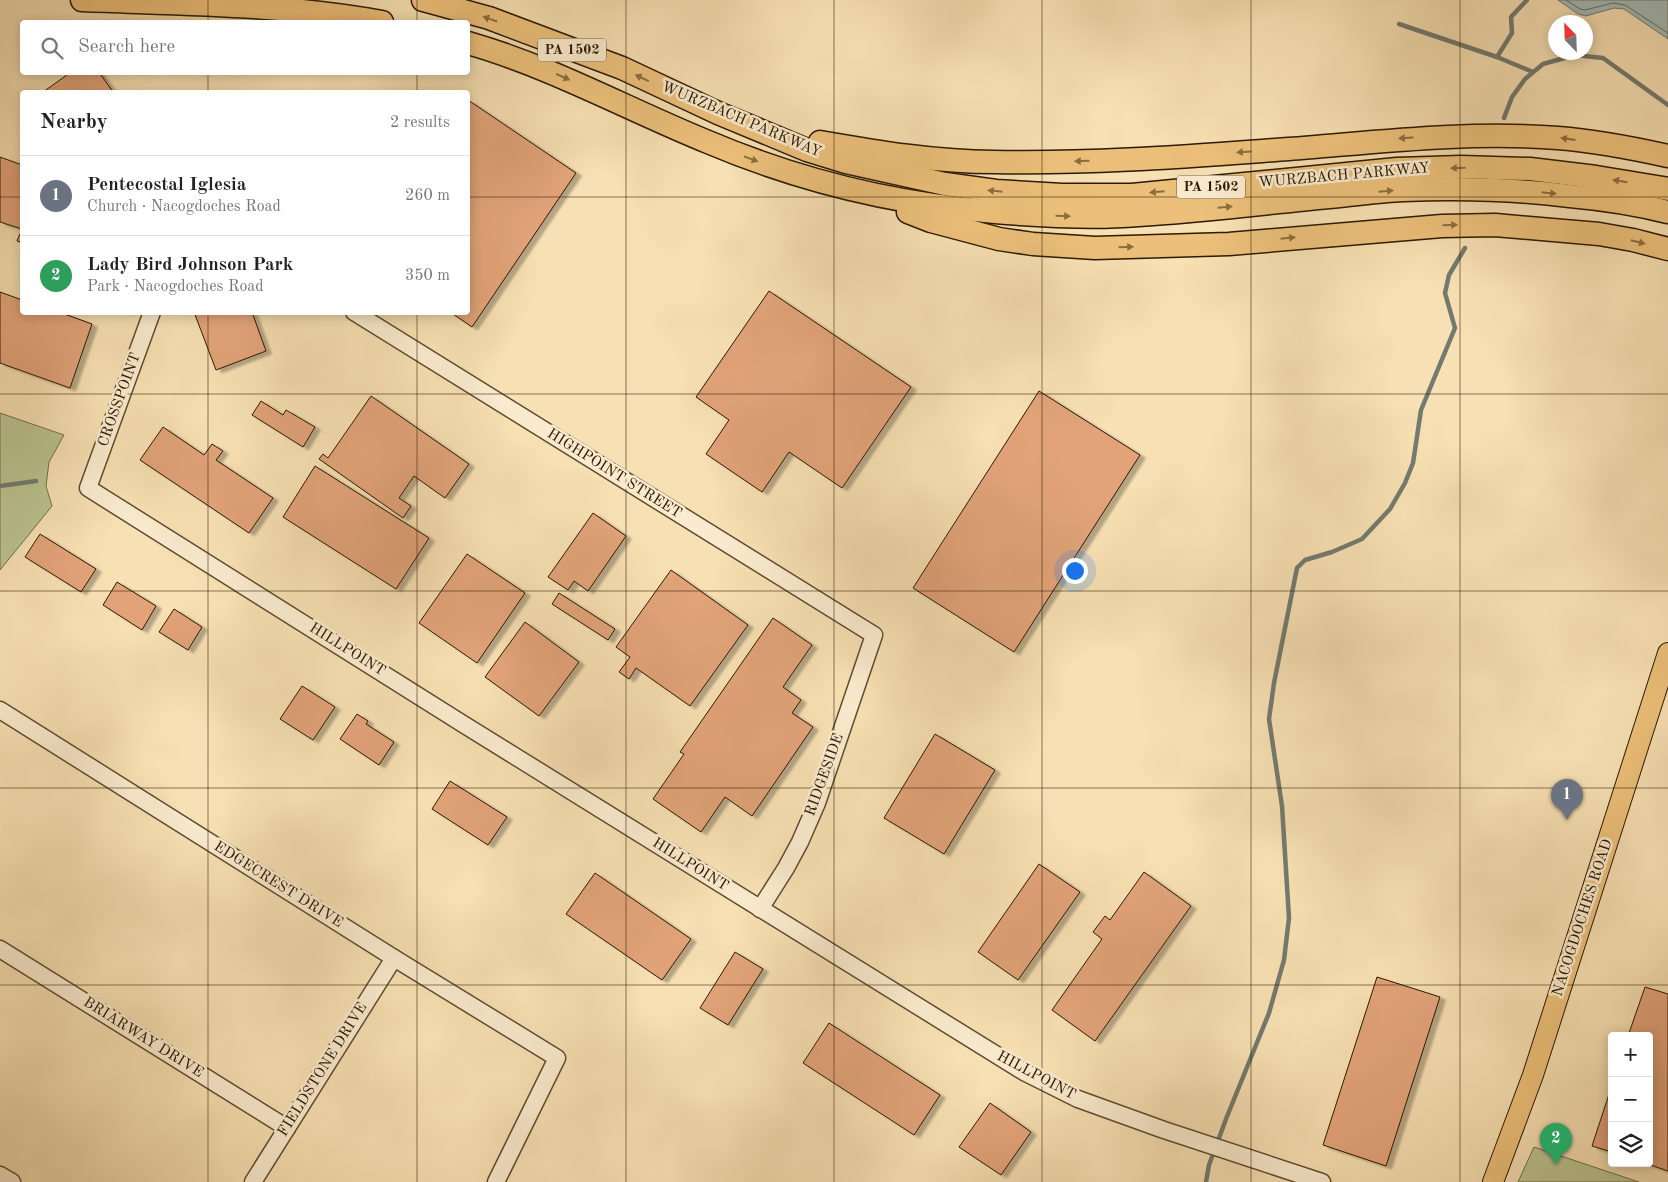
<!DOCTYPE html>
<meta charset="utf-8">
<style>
body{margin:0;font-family:"Old Standard TT",serif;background:#f6f6f6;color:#222}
.controls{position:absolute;right:15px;bottom:15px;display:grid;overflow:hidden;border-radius:5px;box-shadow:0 2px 12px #0003}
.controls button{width:45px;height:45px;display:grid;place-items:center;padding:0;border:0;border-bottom:1px solid #e0e0e0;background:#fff;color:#222;font:25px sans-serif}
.compass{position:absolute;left:1548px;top:15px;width:45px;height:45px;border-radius:50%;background:#fff;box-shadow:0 2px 12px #0003;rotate:337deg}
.you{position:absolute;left:1074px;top:570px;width:18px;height:18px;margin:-12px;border:4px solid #fff;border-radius:50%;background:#1a73e8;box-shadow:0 0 0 8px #1a73e833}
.badge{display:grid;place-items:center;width:32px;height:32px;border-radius:50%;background:#b45309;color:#fff;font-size:16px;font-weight:700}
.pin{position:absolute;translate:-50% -41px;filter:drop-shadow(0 1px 2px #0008)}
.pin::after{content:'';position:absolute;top:26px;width:18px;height:15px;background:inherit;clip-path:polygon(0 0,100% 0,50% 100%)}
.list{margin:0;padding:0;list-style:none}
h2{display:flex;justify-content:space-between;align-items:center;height:65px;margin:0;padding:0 20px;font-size:21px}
h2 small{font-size:16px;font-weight:400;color:#767676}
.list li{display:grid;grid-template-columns:32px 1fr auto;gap:15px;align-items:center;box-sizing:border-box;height:80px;padding:0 20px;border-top:1px solid #e0e0e0}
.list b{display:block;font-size:19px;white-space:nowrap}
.list p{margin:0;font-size:16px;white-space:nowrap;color:#767676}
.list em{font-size:16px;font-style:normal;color:#767676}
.icon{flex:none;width:28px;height:28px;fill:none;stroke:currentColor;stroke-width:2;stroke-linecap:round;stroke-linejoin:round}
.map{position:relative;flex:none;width:1668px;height:1182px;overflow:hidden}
.search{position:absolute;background:#fff;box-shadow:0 2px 12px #0003;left:20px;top:20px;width:450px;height:55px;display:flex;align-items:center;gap:12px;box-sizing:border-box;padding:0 18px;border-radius:5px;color:#767676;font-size:19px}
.panel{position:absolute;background:#fff;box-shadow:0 2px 12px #0003;left:20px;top:90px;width:450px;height:225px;border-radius:5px}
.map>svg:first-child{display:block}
.green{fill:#bac38f;stroke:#726e48}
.water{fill:#a3bab8;stroke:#737a6f}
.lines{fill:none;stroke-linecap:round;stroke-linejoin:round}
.shore{stroke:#676a5d;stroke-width:1}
.stream{stroke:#737a6f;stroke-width:4.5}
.building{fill:#e2a379;stroke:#2b1a02;filter:url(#shadow)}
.minor-casing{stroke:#5e4c2e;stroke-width:19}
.major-casing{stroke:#2b1a02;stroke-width:22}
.highway-casing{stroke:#2b1a02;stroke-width:25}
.minor{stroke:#faebce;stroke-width:16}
.major{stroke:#ecc07a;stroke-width:20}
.highway{stroke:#ecc07a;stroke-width:22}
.oneway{fill:#8c6d3e}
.grid{fill:none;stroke:#2b1a02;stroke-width:1;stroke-opacity:0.55}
.labels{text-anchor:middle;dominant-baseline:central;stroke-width:5;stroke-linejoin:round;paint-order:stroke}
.shield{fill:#faebce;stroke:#69593f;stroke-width:1}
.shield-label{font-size:14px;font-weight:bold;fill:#2b1a02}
.street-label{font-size:15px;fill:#2b1a02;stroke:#faebce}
</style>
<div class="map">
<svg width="1668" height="1182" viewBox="0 0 1668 1182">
<defs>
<filter id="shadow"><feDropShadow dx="5.5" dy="3" stdDeviation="1" flood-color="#0004"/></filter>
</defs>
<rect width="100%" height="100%" fill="#f7e0b3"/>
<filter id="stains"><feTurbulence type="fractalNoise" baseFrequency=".004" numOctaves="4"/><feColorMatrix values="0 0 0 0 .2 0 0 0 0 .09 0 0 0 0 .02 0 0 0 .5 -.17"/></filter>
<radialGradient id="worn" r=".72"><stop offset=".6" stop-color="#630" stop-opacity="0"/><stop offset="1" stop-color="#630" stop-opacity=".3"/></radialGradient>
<!-- green -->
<g class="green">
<path d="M0 413 64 435 49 462 46 486 52 506 0 570Z"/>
<path d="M1534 1147 1639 1182H1518Z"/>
</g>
<!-- water -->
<path class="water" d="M1558 0H1668V39L1624 9 1614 8 1586 16 1578 14Z"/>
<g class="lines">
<!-- shore -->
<path class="shore" d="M1566 0 1580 9 1585 10 1613 3 1625 5 1668 33"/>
<!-- stream -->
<g class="stream">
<path d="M1399 24 1497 57 1533 72"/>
<path d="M1497 57 1512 33 1511 17 1527 0"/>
<path d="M1504 118 1512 97 1525 79 1543 64 1575 55 1603 58 1668 105"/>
<path d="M0 486 36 481"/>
<path d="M1206 1182 1209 1165 1226 1119 1269 1013 1284 960 1289 918 1282 806 1269 719 1274 683 1297 568 1305 560 1332 552 1362 539 1390 509 1405 483 1413 463 1421 410 1455 328 1445 293 1449 275 1465 248"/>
</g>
</g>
<!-- building -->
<g class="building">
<path d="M71 72H99L113 92H43Z"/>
<path d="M468 100 576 173 472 327 450 312H468Z"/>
<path d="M0 157 22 165V243L17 241 22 229 0 222Z"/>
<path d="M769 291 911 387 842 488 789 452 762 492 706 454 729 420 696 397Z"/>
<path d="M0 292 22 300V312H59L92 324 70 388 0 363Z"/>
<path d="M194 312H252L266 351 216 370Z"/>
<path d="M1039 391 1140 455 1014 652 913 588Z"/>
<path d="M371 396 469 464 445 498 414 476 399 498 411 506 403 518 319 459 323 454 328 458Z"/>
<path d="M261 401 283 415 286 410 315 427 303 447 252 415Z"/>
<path d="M163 427 204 455 212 444 223 451 216 460 273 498 249 533 140 460Z"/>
<path d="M315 466 429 538 396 589 283 517Z"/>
<path d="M593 513 626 536 588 591 574 581 568 590 548 577Z"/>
<path d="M40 534 96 569 81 592 25 557Z"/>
<path d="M467 554 525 593 477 663 419 623Z"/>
<path d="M671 570 748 625 690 706 636 668 629 679 619 672 630 657 616 647Z"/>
<path d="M117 582 156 606 142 630 103 605Z"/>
<path d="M559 593 615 629 608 640 552 604Z"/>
<path d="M174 609 202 627 188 650 159 632Z"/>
<path d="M773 618 812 645 783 687 801 700 792 713 813 727 752 816 725 797 701 832 653 799 684 754 680 752Z"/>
<path d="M525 622 579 662 539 716 485 677Z"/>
<path d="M302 686 335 707 313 740 280 719Z"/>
<path d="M357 714 368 721 366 724 394 742 379 765 340 739Z"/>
<path d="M935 734 995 770 944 854 884 818Z"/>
<path d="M450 781 507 817 488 845 432 809Z"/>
<path d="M1039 864 1080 892 1018 980 978 952Z"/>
<path d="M1144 872 1191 906 1095 1041 1052 1010 1102 939 1093 932 1105 916 1110 920Z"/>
<path d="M595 873 691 939 662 980 566 914Z"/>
<path d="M735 952 763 969 728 1025 700 1008Z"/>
<path d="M1377 977 1440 997 1386 1166 1323 1145Z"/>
<path d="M1645 987 1668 994V1171L1645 1163H1649V1036H1628Z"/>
<path d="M829 1023 940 1095 914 1135 803 1063Z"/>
<path d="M1612 1085V1152L1592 1146Z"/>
<path d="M990 1103 1031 1132 1001 1175 959 1147Z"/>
</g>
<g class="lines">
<defs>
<g id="minor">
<path d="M152 312 88 488 463 724 1024 1072 1078 1099 1164 1130 1322 1182"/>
<path d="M354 312 874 635 817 803 800 842 786 868 760 909"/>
<path d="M0 710 394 958 557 1058 496 1182"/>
<path d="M0 949 287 1128"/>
<path d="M0 1175 12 1182"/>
<path d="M253 1182 394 958"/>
</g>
<path id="major" d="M1493 1182 1533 1075 1668 653"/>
<g id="highway">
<path d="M82 0C182 4 283 4 382 22"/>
<path d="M423 0 489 18 622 68 718 113 807 150 846 162 945 184 996 191 1062 195H1132L1397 169 1461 167 1530 169 1596 177 1668 189"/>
<path d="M468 43C552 67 627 109 708 142 800 181 896 204 995 212 1042 216 1091 219 1138 215 1202 211 1266 203 1329 197 1354 195 1379 191 1403 190 1459 188 1515 189 1570 196 1603 199 1636 204 1668 212"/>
<path d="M820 142C878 152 936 162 994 162 1093 164 1191 156 1289 149 1379 142 1468 131 1558 138 1595 141 1632 148 1668 156"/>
<path d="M908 212 931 221 999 239 1033 244 1095 248 1229 244 1442 226 1495 225 1599 234 1633 240 1668 249"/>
</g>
</defs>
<!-- minor casing -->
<use href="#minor" class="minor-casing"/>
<!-- major casing -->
<use href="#major" class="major-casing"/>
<!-- highway casing -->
<use href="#highway" class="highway-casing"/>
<!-- minor -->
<use href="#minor" class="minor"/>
<!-- major -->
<use href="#major" class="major"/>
<!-- highway -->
<use href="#highway" class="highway"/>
</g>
<!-- one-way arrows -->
<defs><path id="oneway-solid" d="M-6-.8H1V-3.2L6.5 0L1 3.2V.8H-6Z" transform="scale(1.25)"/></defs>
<g class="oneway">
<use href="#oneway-solid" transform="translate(490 19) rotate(-161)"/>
<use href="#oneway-solid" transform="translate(563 77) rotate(24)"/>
<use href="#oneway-solid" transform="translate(642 78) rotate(-155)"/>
<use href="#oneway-solid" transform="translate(1406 138) rotate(176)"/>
<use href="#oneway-solid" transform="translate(1568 139) rotate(-172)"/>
<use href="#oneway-solid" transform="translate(1244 152) rotate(176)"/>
<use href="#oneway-solid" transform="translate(751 159) rotate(20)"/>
<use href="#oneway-solid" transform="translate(1082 161) rotate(179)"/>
<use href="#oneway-solid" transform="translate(1458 168) rotate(179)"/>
<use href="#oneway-solid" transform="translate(1620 181) rotate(-171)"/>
<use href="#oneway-solid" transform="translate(995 191) rotate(-174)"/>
<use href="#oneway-solid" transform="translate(1386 191) rotate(-5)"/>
<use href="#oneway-solid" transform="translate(1157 192) rotate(175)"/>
<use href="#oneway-solid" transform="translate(1549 193) rotate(6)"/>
<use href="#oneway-solid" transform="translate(1225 207) rotate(-5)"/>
<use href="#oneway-solid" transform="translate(1063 216) rotate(1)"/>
<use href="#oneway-solid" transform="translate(1450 225) rotate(-1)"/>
<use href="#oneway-solid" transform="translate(1288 238) rotate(-6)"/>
<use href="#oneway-solid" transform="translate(1638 242) rotate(14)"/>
<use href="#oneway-solid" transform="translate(1126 247) rotate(-2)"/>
</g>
<!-- grid -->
<path class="grid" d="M208 0V22M417 0V22M626 0V1182M834 0V1182M1042 0V1182M1251 0V1182M1460 0V1182M208 72V92M417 72V92M0 197H22M468 197H1668M208 312V1182M417 312V1182M0 394H1668M0 591H1668M0 788H1668M0 985H1668"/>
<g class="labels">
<!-- shield labels -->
<g class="shield">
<rect x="538" y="38.5" width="68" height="23" rx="4"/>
<rect x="1177" y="175.5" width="68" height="23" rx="4"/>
</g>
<g class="shield-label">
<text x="572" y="50">PA 1502</text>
<text x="1211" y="187">PA 1502</text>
</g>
<!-- street labels -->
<g class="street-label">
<text transform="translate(741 120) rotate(23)">WURZBACH PARKWAY</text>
<text transform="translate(1344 176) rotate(-5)">WURZBACH PARKWAY</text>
<text transform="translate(120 400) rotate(-70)">CROSSPOINT</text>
<text transform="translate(614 474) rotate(32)">HIGHPOINT STREET</text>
<text transform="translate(347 650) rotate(32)">HILLPOINT</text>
<text transform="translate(825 775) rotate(-70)">RIDGESIDE</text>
<text transform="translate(690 865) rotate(32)">HILLPOINT</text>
<text transform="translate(278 885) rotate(32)">EDGECREST DRIVE</text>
<text transform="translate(1583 918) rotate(-72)">NACOGDOCHES ROAD</text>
<text transform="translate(143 1038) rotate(32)">BRIARWAY DRIVE</text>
<text transform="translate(323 1070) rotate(-58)">FIELDSTONE DRIVE</text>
<text transform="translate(1036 1076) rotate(28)">HILLPOINT</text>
</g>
</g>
<rect width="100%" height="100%" filter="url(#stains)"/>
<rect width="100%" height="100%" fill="url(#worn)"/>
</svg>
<div class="controls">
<button>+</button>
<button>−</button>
<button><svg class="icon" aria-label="layers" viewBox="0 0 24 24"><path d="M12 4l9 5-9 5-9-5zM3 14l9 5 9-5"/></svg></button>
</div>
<svg class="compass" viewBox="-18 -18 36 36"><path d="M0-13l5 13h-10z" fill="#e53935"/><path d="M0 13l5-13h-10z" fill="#767676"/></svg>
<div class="you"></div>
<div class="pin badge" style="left:1567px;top:820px;background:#6b7280">1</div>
<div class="pin badge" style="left:1556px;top:1164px;background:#2e9e5b">2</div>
<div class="search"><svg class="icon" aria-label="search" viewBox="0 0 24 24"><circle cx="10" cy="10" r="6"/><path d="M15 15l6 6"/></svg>Search here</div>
<section class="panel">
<h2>Nearby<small>2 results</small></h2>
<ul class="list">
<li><span class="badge" style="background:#6b7280">1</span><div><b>Pentecostal Iglesia</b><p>Church · Nacogdoches Road</p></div><em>260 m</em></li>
<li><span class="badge" style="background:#2e9e5b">2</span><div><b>Lady Bird Johnson Park</b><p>Park · Nacogdoches Road</p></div><em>350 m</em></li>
</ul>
</section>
</div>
